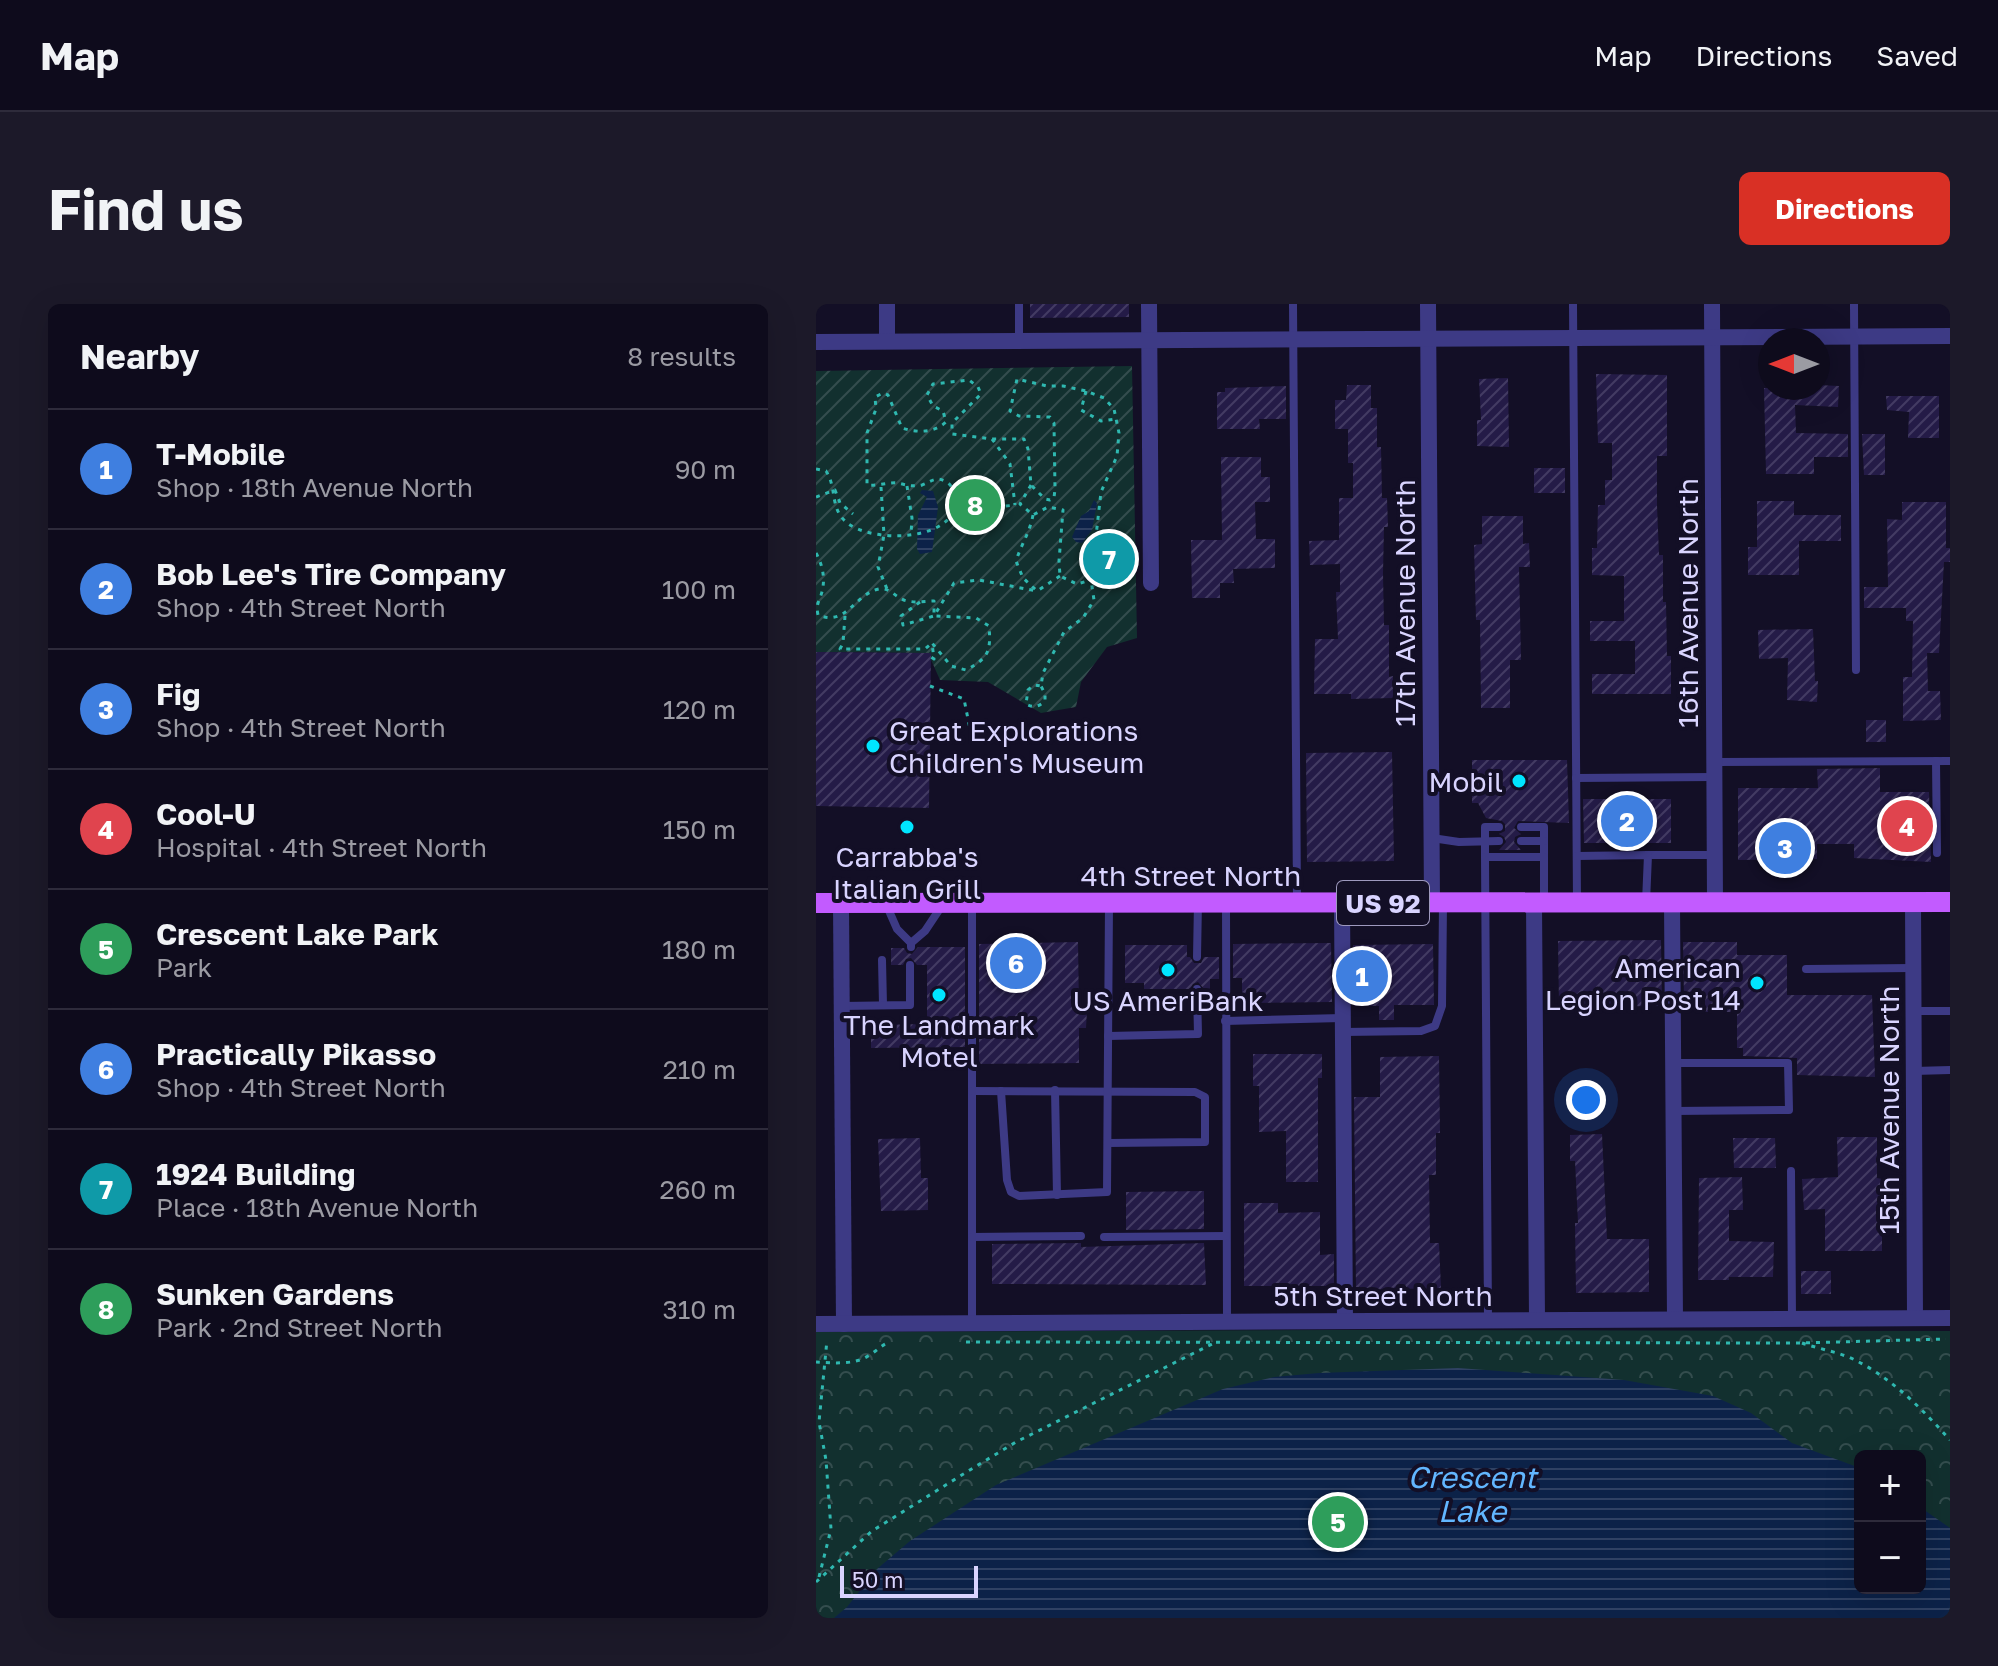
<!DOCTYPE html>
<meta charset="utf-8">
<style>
body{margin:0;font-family:"Golos Text",sans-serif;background:#1c1929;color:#f1f3f6}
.controls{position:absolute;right:24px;bottom:24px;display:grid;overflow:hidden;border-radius:12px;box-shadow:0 8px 32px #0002}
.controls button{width:72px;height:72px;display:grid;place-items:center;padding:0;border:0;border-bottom:2px solid #2e2b3b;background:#0e0b1c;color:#f1f3f6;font:40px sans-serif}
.compass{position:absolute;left:942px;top:24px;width:72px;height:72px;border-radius:50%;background:#0e0b1c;box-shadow:0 8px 32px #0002;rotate:270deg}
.scale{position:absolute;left:24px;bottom:20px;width:138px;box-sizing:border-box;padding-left:8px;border:4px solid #d9d4ff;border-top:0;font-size:22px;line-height:28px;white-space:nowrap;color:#d9d4ff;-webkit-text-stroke:6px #130f26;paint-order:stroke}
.you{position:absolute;left:770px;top:796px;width:28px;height:28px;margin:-20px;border:6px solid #fff;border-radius:50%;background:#1a73e8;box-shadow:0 0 0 12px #1a73e833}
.badge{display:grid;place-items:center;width:52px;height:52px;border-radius:50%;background:#d93025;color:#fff;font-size:26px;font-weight:700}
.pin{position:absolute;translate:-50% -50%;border:4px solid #fff;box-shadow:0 2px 8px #0006}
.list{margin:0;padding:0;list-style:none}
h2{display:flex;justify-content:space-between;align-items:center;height:104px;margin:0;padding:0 32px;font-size:34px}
h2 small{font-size:26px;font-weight:400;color:#9b9ba3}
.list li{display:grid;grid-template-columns:52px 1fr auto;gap:24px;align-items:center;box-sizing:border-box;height:120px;padding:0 32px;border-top:2px solid #2e2b3b}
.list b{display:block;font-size:30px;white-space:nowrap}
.list p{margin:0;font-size:26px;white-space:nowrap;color:#9b9ba3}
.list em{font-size:26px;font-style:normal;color:#9b9ba3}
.map{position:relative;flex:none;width:1134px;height:1314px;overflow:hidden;border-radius:12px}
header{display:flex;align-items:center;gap:48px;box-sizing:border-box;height:112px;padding:0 40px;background:#0e0b1c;border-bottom:2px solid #2e2b3b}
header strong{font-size:38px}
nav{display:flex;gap:44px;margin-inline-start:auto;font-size:28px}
.intro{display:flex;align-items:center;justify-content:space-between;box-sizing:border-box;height:192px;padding:0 48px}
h1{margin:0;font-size:56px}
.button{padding:20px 36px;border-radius:12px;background:#d93025;color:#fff;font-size:28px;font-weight:700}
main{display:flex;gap:48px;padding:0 48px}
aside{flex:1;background:#0e0b1c;border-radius:12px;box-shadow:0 8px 32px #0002}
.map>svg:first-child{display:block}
.park{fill:url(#park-crowns);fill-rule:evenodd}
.garden{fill:url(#garden-furrows)}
.water{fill:url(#water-rules)}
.building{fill:url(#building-hatch)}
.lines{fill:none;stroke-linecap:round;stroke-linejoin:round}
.path{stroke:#2fb8b0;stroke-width:3;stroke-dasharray:4 6;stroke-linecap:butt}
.lane{stroke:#3d3a85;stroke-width:8}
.street{stroke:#3d3a85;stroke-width:16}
.primary{stroke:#c25bff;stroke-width:20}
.poi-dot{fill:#00e5ff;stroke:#130f26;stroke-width:3}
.labels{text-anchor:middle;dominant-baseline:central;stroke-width:8;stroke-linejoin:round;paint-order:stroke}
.shield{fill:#130f26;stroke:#9e99be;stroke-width:2}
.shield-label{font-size:26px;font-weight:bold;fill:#d9d4ff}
.street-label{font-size:28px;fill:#d9d4ff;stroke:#130f26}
.poi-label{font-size:28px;fill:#d9d4ff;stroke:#130f26}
.water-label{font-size:30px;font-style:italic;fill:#62b6ff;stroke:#130f26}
</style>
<header>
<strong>Map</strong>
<nav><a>Map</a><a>Directions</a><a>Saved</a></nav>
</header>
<div class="intro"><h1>Find us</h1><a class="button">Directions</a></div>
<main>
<aside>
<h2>Nearby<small>8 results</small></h2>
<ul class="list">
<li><span class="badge" style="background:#3f7fe0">1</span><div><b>T-Mobile</b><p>Shop · 18th Avenue North</p></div><em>90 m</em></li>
<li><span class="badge" style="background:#3f7fe0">2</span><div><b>Bob Lee's Tire Company</b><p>Shop · 4th Street North</p></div><em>100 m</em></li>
<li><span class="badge" style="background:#3f7fe0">3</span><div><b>Fig</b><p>Shop · 4th Street North</p></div><em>120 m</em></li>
<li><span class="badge" style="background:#e0444e">4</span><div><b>Cool-U</b><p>Hospital · 4th Street North</p></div><em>150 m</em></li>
<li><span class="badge" style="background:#2e9e5b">5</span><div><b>Crescent Lake Park</b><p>Park</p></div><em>180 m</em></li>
<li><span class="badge" style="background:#3f7fe0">6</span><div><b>Practically Pikasso</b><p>Shop · 4th Street North</p></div><em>210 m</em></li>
<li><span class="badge" style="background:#0f9aa8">7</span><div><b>1924 Building</b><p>Place · 18th Avenue North</p></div><em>260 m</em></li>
<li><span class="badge" style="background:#2e9e5b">8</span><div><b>Sunken Gardens</b><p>Park · 2nd Street North</p></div><em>310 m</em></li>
</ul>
</aside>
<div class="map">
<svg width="1134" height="1314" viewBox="0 0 1134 1314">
<defs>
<pattern id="park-crowns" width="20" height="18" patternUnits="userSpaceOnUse" patternTransform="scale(2)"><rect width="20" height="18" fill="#12302f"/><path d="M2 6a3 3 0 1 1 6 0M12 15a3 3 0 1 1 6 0" fill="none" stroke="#344d4e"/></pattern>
<pattern id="garden-furrows" width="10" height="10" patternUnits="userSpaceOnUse" patternTransform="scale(2)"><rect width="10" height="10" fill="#12302f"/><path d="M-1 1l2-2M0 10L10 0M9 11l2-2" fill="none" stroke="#344d4e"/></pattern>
<pattern id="water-rules" width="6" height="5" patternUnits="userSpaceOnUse" patternTransform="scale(2)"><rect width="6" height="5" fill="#0c2248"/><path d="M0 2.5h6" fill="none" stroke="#2f4163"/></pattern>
<pattern id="building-hatch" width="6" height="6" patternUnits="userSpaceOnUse" patternTransform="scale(2)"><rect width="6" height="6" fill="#241b47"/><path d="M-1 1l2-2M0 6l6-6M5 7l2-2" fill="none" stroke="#433b63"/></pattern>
</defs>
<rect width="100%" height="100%" fill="#130f26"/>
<!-- park -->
<path class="park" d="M522 1026 1134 1027V1314H0V1028ZM1044 1152H1104V1284H1044Z"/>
<!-- garden -->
<path class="garden" d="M316 62 321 334 291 343 265 378 260 403 225 409 172 378 124 376 112 349 0 348V67Z"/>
<!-- water -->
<g class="water">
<path d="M106 186 117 187 122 203 116 248 104 250 101 245 102 211 111 193 104 189Z"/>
<path d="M278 196 281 199 276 226 266 239 260 238 256 233 265 212 273 207Z"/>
<path d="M642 1064 808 1076 897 1092 935 1109 976 1139 1044 1164V1284H1104V1203L1134 1224V1314H18L31 1303 61 1265 94 1237 180 1181 407 1085 458 1073 503 1069Z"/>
</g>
<!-- building -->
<g class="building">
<path d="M214 0H313V13L214 14Z"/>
<path d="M780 70 851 71V152H841V201L843 251H847V298H850L851 352H855V390H776V370H819V337H774V317H808V272L776 271V244H781L782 201H789V176H796V139H782Z"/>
<path d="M692 74 693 143 661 142V116H665L663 75Z"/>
<path d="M531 81H555V104H561V143H565L566 194H571L572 223H568L567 269 568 321H573V373L577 372V394L535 395V390H498L499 335H522L520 288H524V260L494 261 493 237 523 236V194H537V159H532V125H519V96H530Z"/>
<path d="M1002 81 1023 82 1022 103 979 101 980 129 1032 130V153H998V170H950L948 84H1002Z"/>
<path d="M470 82V115H443L444 125H401V88H409V84Z"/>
<path d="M1070 92H1123V134H1092L1093 108 1071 106Z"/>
<path d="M1046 130H1069V171H1048Z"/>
<path d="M405 153H445V173H454V198H439L440 235H459V264L417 265 418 279H404V294H376L375 236H406Z"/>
<rect x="718" y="164" width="31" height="25"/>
<path d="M941 197H978V211H1025V237H983V271H932V243H941Z"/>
<path d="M1086 198H1130V244H1134V258H1128L1123 349H1111L1112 387H1124L1125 416 1087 417V373H1096L1097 317H1090V304H1048V283H1072L1071 215 1086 216Z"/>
<path d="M666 212H707V240L713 239 714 263H703L705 356H694V404H665L664 316H660L658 241 666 240Z"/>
<path d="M284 247H301L302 276 284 277Z"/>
<path d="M997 325 999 377H1002L1001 398 971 396 972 354 943 355 942 326Z"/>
<path d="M0 348 115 349 113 504 0 502Z"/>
<rect x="1050" y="416" width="20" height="22"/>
<path d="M576 448 578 557 491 558 490 449Z"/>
<path d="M656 456H751L753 519 702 517 698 524 705 530 699 533 698 538 705 546H683L690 538 688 533 683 530 689 527V520L686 517 670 514 662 499H656Z"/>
<path d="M1064 464V488H1113L1115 558 1038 554V540H1001V555L922 556V484H1002L1001 465Z"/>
<path d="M767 495H855V539H768Z"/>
<path d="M845 636 846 702 743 703 742 637Z"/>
<path d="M262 638 263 706 271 707 270 724H263V759L163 760V640Z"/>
<path d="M867 638H921V651H971V691H1056L1059 773 981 771V754L927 752V744H921V708H889V695L868 694Z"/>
<path d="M515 639 516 698 426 699V674H417V640Z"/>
<path d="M617 640 618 701H578V716H563V702H538L537 641Z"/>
<path d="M309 641H371V653H374L378 659H385L388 653H403V675H394V685H388L382 678 377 680 374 685H328V679H309Z"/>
<path d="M102 643H149V743L55 744V721L111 720V661H101L95 654 90 655 87 661H75V644H88L91 649 96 650Z"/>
<path d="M437 750H506V774H502V878H470V827L443 828V782H437Z"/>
<path d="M623 752 624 829H620V871H613L614 939H623L625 984 540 986 538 793H564V753Z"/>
<path d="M786 830 791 935H833V988L760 989 759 919H762L759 857H754V831Z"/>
<path d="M1021 833H1061V874L1066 875V947H1009V905L988 906 986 875 1022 873Z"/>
<path d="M104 834 105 874H112V906L65 907 62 835Z"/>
<path d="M917 834H959L960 864H918Z"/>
<path d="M926 873 927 906H913V937L958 938 957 973H913V976H882L883 874Z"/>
<path d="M388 887V925L310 926V888Z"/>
<path d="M428 899H462V909L504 908V951L518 950V982H428Z"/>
<path d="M265 939V943L388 939 390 981 176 980V940Z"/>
<rect x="985" y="967" width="30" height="23"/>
</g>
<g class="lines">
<!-- path -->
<g class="path">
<path d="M270 87 265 106 285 117 300 115"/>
<path d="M176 135 194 160 199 201"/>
<path d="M0 165 10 167C21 184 14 203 29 217 54 241 146 238 139 192 137 185 135 180 129 177 119 172 115 178 106 181 97 183 90 181 82 179 73 178 62 182 51 181V129L60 105 59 93 67 89 72 91 86 124C101 129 118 129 130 118L127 107 117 102 111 91 117 80 153 76 162 83 165 90 136 119V130L176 135H208L212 145 215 181 229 195 234 196 238 194 239 185 238 119 234 113 203 112 194 107 201 75 231 82H247L270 87 288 94 298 105 303 129 301 152 285 188 275 276 278 296 267 314 248 328 227 369 225 382 218 381 212 386 210 400C218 404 222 403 229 397V390L225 382"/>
<path d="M215 181 204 200 217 211 232 203 247 206 243 257 244 272 261 280 275 276"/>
<path d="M91 182 96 214 95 230"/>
<path d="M65 183 68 231 62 263 71 285"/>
<path d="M0 193 19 186 24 199 37 210"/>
<path d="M140 207 200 201"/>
<path d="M217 211C214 228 205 241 200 257L207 274 221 287 244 272"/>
<path d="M0 249C7 262 10 276 5 291 2 299 0 302 2 311 31 323 38 290 63 285 75 283 81 296 92 297 100 299 109 297 118 297V312L160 314 173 322C175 347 173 354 150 366L135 362 116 339 118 355 115 353"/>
<path d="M104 298 85 312 87 321 118 312 138 279 163 276 221 287"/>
<path d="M29 312 27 339 24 345H109L116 339"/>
<path d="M114 382 148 395 154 425"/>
<path d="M150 1038 984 1039 1130 1035"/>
<path d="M986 1039C1003 1045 1023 1048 1039 1056 1077 1075 1107 1106 1134 1136"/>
<path d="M0 1058C16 1059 39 1061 52 1052 61 1047 65 1041 74 1038"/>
<path d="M3 1273 15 1225 10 1156 3 1118 11 1036"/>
<path d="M0 1278 56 1227 149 1169 200 1138 396 1040"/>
</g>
<!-- lane -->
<g class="lane">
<path d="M203 0V37"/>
<path d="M477 0 481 598"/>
<path d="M757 0 761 598"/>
<path d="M1038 0 1040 366"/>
<path d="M1120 457 1121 549"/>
<path d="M899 458 1134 457"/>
<path d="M760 474 898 473"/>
<path d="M705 523H728V553"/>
<path d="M616 534 643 538 683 537"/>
<path d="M705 537H728"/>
<path d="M832 551H899"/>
<path d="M761 552 832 551 830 598"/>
<path d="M669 553V523H683"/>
<path d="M410 599 411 1018"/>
<path d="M70 600 81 625 95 639"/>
<path d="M156 600V1019"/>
<path d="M95 643V639L109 627 127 600"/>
<path d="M381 653 382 598"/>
<path d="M66 656 67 701"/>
<path d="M990 665 1097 664"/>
<path d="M26 702 94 701V661"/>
<path d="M1098 707H1134"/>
<path d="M409 717 526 714"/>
<path d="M527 728 605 727 619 722 626 702 627 599"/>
<path d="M292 732 382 730 381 685"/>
<path d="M1098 767 1134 766"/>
<path d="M239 786 241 891"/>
<path d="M156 787 379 788 389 793V838L292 839"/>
<path d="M185 787 191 876 195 888 203 892 291 888 293 600"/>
<path d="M857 807 973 806 972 759H858"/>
<path d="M975 867 976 1015"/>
<path d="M156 933 265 932"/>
<path d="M288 933 410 932"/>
<path d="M672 1016 669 553H728V598"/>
</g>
<!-- street -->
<g class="street">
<path d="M71 0V37"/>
<path d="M333 0 335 279"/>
<path d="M612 0 616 599"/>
<path d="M896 0 899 598"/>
<path d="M0 38 1134 32"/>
<path d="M1097 598 1099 1014"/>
<path d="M25 599 28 1020"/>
<path d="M526 599 529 1017"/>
<path d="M718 599 721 1016"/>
<path d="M856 599 859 1015"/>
<path d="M0 1020 1134 1014"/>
</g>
<!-- primary -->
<path class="primary" d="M0 599 1134 598"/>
</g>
<!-- markers -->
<g class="poi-dot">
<circle cx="57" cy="442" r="8"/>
<circle cx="703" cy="477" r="8"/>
<circle cx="91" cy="523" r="8"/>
<circle cx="352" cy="666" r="8"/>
<circle cx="941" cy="679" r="8"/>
<circle cx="123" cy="691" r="8"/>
</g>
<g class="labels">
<!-- shield labels -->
<rect class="shield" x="521" y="577" width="92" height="44" rx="6"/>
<g class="shield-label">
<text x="567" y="599">US 92</text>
</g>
<!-- street labels -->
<g class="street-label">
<text transform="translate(588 299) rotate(-90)">17th Avenue North</text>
<text transform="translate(871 299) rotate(-90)">16th Avenue North</text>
<text x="375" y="571">4th Street North</text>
<text transform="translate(1072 806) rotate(-90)">15th Avenue North</text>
<text x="567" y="991">5th Street North</text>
</g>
<!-- poi labels -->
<g class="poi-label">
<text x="73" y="426" text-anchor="start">Great Explorations<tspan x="73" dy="32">Children's Museum</tspan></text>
<text x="687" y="477" text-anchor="end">Mobil</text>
<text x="91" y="552">Carrabba's<tspan x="91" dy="32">Italian Grill</tspan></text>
<text x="925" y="663" text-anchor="end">American<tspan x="925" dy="32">Legion Post 14</tspan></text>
<text x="352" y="696">US AmeriBank</text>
<text x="123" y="720">The Landmark<tspan x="123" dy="32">Motel</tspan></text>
</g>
<!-- water labels -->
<g class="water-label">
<text x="656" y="1173">Crescent<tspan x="656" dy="34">Lake</tspan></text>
</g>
</g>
</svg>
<div class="controls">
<button>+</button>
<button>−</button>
</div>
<svg class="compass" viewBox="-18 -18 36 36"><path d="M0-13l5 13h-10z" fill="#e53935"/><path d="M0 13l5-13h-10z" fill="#9b9ba3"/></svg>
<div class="scale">50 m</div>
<div class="you"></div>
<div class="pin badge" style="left:546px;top:672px;background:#3f7fe0">1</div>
<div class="pin badge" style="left:811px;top:517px;background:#3f7fe0">2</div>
<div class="pin badge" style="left:969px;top:544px;background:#3f7fe0">3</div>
<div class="pin badge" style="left:1091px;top:522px;background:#e0444e">4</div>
<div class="pin badge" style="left:522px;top:1218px;background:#2e9e5b">5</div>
<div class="pin badge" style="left:200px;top:659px;background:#3f7fe0">6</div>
<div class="pin badge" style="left:293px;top:255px;background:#0f9aa8">7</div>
<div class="pin badge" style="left:159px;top:201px;background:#2e9e5b">8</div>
</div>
</main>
